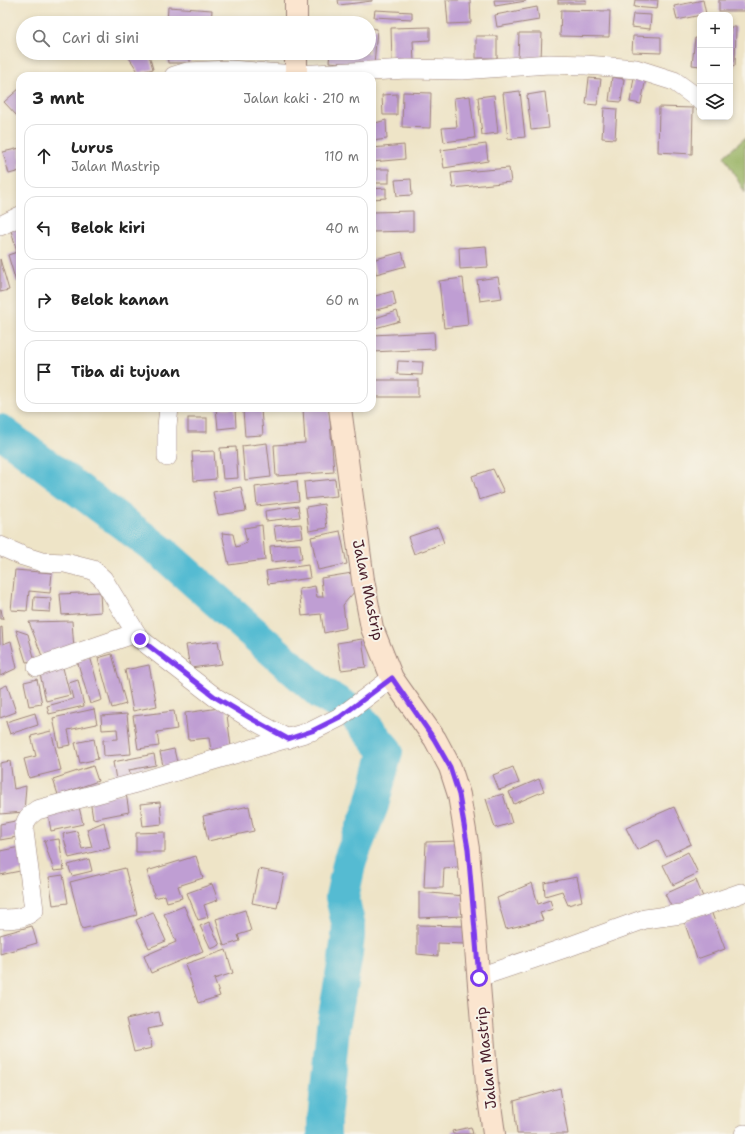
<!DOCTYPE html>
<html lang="id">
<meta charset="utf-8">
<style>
body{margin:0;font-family:"Shantell Sans",sans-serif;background:#f2f2f2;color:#222}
.controls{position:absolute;right:12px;top:12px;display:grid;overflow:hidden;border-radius:8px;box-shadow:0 2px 6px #0003}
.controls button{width:36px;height:36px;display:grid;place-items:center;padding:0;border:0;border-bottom:1px solid #e0e0e0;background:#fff;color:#222;font:20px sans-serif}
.stop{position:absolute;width:12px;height:12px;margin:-9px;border:3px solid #7c3aed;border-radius:50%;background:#fff}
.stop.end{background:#7c3aed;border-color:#fff;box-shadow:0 1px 4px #0008}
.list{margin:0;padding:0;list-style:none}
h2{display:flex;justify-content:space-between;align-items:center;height:52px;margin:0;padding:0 16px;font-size:17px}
h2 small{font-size:13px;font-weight:400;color:#767676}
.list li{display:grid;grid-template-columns:26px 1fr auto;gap:12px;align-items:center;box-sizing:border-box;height:64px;margin:0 8px 8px;padding:0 8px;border:1px solid #e0e0e0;border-radius:12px}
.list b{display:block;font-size:15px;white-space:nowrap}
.list p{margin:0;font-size:13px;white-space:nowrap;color:#767676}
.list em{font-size:13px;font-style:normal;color:#767676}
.icon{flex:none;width:22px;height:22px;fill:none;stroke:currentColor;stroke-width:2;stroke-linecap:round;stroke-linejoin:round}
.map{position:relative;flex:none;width:745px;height:1134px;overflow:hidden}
.search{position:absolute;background:#fff;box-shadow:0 2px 6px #0003;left:16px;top:16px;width:360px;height:44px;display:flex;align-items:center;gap:10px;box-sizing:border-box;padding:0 14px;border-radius:22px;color:#767676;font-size:15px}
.panel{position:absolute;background:#fff;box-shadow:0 2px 6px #0003;left:16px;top:72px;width:360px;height:340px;border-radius:12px}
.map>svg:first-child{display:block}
.forest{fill:#98b264;stroke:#716848}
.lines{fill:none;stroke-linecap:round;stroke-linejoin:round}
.river{stroke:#54bbd2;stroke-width:34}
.building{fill:#bf9ed3}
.minor-casing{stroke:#9c8279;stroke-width:20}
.secondary-casing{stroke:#9c8279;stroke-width:24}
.minor{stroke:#fff;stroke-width:19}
.secondary{stroke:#fbe5cf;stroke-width:22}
.route{stroke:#7c3aed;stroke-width:5}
.labels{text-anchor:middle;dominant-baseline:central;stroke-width:4;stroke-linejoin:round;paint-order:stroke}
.street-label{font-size:15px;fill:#4a1f2b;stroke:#f7f3e8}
</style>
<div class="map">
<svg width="745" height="1134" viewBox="0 0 745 1134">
<rect width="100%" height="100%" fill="#f7f3e8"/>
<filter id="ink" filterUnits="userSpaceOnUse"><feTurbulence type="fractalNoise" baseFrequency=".025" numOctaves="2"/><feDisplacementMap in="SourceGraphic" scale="8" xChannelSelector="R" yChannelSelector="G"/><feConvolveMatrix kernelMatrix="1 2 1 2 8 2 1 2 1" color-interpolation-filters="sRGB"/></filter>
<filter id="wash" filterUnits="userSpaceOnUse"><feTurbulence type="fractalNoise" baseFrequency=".012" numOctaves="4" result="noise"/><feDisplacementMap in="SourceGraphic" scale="16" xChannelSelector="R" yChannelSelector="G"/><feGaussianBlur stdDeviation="0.9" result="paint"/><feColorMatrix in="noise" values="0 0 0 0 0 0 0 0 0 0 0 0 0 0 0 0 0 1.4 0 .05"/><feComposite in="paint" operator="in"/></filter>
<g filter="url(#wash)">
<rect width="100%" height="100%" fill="#eee4c7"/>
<!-- forest -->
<path class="forest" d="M745 138V193L724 156Z"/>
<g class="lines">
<!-- river -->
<path class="river" d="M0 431 163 553 321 693 354 713 386 751 372 805 350 860 342 897 349 927 345 960 333 1027 324 1121V1134"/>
</g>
<g id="blocks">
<!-- building -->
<g class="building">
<path d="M338 0H372V1L339 5Z"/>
<path d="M446 0H470L471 23 448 24Z"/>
<path d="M494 0H526V1L495 6Z"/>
<rect x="558" y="0" width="28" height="3"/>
<path d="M635 0H658L657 9 634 7Z"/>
<path d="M703 0 706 14 677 20 674 6Z"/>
<rect x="719" y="0" width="26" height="11"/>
<path d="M168 7 212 10 211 23H167Z"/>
<path d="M537 7 539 20 497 27 495 15Z"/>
<path d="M375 10 412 12V19L374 17Z"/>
<path d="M561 10 610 11 609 37 560 36Z"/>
<path d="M633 14 651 15 650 29 631 27Z"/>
<path d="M430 27V40L413 41 414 62 392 63 391 28Z"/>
<path d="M730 27H736L735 66 730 65Z"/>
<path d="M369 28 377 29 374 66 329 62 330 53H369Z"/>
<path d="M519 33H542L541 60 518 59Z"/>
<rect x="476" y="36" width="21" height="22"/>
<path d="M633 36 661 37V53L632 52Z"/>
<path d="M695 38 700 39V66L692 65Z"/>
<path d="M126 53H154L149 55 153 69 139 73Z"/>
<path d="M167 53H190V63H168Z"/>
<path d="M635 71 647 73 641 104 630 102Z"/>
<path d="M612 77 624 79 621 102 609 101Z"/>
<path d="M589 78 601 79 597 105 586 104Z"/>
<path d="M20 88V115L18 117 4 102Z"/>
<path d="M520 91 525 137 508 139 503 93Z"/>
<path d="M403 92 431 93 430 128 402 127Z"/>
<path d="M545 92 549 128 531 130 527 95Z"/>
<path d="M397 94V115H383L382 95Z"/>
<path d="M494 95 498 133 482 135 478 97Z"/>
<path d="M470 96 475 138 444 142 442 128 457 127 454 98Z"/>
<path d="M659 107 693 108 692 154 658 152Z"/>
<path d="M604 108 617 109 615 139 602 138Z"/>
<path d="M386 120 387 139 372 141V124Z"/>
<path d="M486 144 488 161 444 168 441 150Z"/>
<path d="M404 145 405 159 372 162V148Z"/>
<path d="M20 148V171L9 174 3 152Z"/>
<path d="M509 168 511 182 453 188 451 173Z"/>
<rect x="372" y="169" width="17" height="14"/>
<path d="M411 179 412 195 397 196 395 180Z"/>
<path d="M386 188V198L372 199V189Z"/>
<path d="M413 211V231L372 232V212Z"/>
<path d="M20 224V281L16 282 8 255 17 252 10 227Z"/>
<path d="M486 246 488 267 460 269 459 248Z"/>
<path d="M402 252 406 266 376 274 372 260Z"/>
<path d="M0 259 9 290 0 292Z"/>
<path d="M498 277 502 298 480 301 477 280Z"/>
<path d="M463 278 468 325 444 328 439 281Z"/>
<path d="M372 281 375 291H372Z"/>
<path d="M393 291 396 305 372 311V297Z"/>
<path d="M397 311 400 321 372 329V319Z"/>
<path d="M434 332 435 349 372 352V335Z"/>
<path d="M398 361 423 362 422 375 397 374Z"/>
<rect x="372" y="380" width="46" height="17"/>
<path d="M216 408H235L236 427 218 429Z"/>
<path d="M303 408H329L334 472 276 476 274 445 305 443Z"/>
<path d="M261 409 263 435 245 436 243 411Z"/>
<rect x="188" y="418" width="19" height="14"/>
<path d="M267 443 271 477 245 480 242 446Z"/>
<path d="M236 447 238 478 223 479 220 448Z"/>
<path d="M214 451 216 479 194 481 192 452Z"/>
<path d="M493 469 504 492 479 500 472 476Z"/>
<path d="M335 479 337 496 306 499 304 482Z"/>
<path d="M297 481 299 501 257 506 255 487Z"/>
<path d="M241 487 246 511 218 515 213 492Z"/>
<path d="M324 504 327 528 309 531 306 507Z"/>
<path d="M298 506 300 517 266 521 265 511Z"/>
<path d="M301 524 303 537 276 540 274 526Z"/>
<path d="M262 525 265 560 229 565 222 533 233 534 236 547 247 543 244 528Z"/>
<path d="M438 527 444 543 414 554 408 537Z"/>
<path d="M340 531 347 564 318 570 311 537Z"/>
<path d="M300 544 302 559 271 562 270 546Z"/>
<path d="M308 565 310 578 268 584 266 571Z"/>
<path d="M15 570 52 573 50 593 29 591 27 611 11 610Z"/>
<path d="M352 573 355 591 343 605 346 628 324 633 321 614 302 616 299 589 315 586 317 597H323L321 578Z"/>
<path d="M100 592 101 612 62 615 60 594Z"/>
<path d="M34 597 51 598 50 612 33 611Z"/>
<path d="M0 609H1L3 619H0Z"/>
<path d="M72 621 74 650 42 656 29 622Z"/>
<path d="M2 627 3 644 11 641 17 668 0 676V628Z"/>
<path d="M16 630 28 634 35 661 26 662Z"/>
<path d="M362 639 366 667 341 670 337 643Z"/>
<path d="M218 641 222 664 190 668 186 645Z"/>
<path d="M112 654 126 704 112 708 98 658Z"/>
<path d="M90 656 102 700 90 704 77 660Z"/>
<path d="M149 665 157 706 133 711 125 670Z"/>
<path d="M63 668 70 695 46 701 40 674Z"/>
<path d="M37 679 42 704 29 706 24 682Z"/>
<path d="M78 680 84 706 49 714 47 706 73 699 69 683Z"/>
<path d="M7 685 16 712 0 718V688Z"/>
<path d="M226 707 231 747 211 750 209 738 188 740 185 713Z"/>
<path d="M94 709 97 724 68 730 71 745 59 747 53 718Z"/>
<path d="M174 711 177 729 157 732 159 746 138 749 133 716Z"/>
<path d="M35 713 38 725 10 734 6 722Z"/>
<path d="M127 714 131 754 104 756 103 740 118 739 117 729 102 730 101 716Z"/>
<path d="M51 731 61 770 29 778 24 759 36 756 31 736Z"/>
<path d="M94 739 98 759 80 763 75 743Z"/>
<path d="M174 749 178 767 164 770 160 752Z"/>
<path d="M154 754 156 765 129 770 131 777 116 780 113 762Z"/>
<path d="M10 761 14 789 26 786 24 812 0 814V763Z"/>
<path d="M93 766 98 781 58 795 53 779Z"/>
<path d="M513 767 519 783 499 790 493 775Z"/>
<path d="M539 779 544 791 514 804 509 792Z"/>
<path d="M126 793 129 812 93 819 90 800Z"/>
<path d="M503 794 512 823 495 828 486 799Z"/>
<path d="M160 802 162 824 143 826 140 804Z"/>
<path d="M249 806 254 831 208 841 203 816Z"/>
<path d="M79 807 83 824 51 831 48 814Z"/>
<path d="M674 807 691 844 666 856 658 840 637 850 626 828Z"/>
<path d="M20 820 23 836 0 840V824Z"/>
<path d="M104 822 110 848 69 858 63 834 77 831 82 849 92 847 87 829Z"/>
<path d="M165 832V852H136V833Z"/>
<path d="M59 839 64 870 54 871 44 841Z"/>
<path d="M458 841 459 867 444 868 443 888H424L426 842Z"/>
<path d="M20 847 25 870 0 875V851Z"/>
<path d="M688 852 698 873 673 885 663 865Z"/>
<path d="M196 856 203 878 178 886 182 898 167 902 165 895 155 898 147 871Z"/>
<path d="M89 859 92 871 72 876 68 865Z"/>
<path d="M125 868 137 915 82 929 70 882Z"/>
<path d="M259 869 284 874 277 908 252 903Z"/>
<path d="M63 875 68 903 53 905 49 877Z"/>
<path d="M577 877 582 901 568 905 562 891 545 896 544 883Z"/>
<path d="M696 880 703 897 673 910 665 894Z"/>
<path d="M532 883 538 904 550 900 553 909 540 913 543 920 506 929 497 898Z"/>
<path d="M212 884 218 900 204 905 208 917 198 920 187 893Z"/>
<path d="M419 892 464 896 462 916 419 918Z"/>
<path d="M184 906 203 951 151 973 144 956 176 942 164 914Z"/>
<path d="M245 910 251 931 238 935 240 941 224 946 216 919Z"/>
<path d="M711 911 725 949 697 959 684 921Z"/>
<path d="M153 912 166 941 149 948 136 920Z"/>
<path d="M209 922 220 945 211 949 200 926Z"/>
<path d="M417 925 464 926 465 944 438 943V956L417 954Z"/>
<path d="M32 926 37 943 0 954V935Z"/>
<path d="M226 950 233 973 214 979 220 996 198 1003 185 964Z"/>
<path d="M159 1012 162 1026 148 1029 152 1048 134 1052 126 1019Z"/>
<path d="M560 1088 568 1134H517L514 1101Z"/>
<path d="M471 1127 473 1134H453L452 1131Z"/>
</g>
</g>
</g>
<g filter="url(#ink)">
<use href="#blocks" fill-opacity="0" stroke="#9c8279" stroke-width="1"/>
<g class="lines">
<defs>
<g id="minor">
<path d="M174 76 187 72 230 70 296 75 407 69 462 70 549 64 586 65 636 69 674 81 700 100"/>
<path d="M0 226 20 216"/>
<path d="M167 457V426L169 408"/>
<path d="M0 546 23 556 42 562 65 563 93 570 103 579 136 633 140 639 215 697 251 719 288 739"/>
<path d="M37 667 136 633"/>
<path d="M0 919C12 919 25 919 34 910L24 831C25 820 28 816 37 810L133 784 312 731 340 717 392 678"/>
<path d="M479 977 565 948 645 919 681 914 741 893"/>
<path d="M744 1134H745"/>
</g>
<g id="secondary">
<path d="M296 23V0"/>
<path d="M296 53V76"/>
<path d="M340 408 363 580 372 628 392 678 435 739 450 767 459 795 468 849 487 1084 494 1134"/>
</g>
</defs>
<!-- minor casing -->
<use href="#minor" class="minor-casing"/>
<!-- secondary casing -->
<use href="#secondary" class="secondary-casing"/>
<!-- minor -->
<use href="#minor" class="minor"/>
<!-- secondary -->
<use href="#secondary" class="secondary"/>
</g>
</g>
<g class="lines" filter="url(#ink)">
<!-- route -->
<path class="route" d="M140 639 215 697 252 719 288 739 312 731 340 717 392 678 434 739 450 767 459 795 468 849 479 978"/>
</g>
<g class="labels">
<!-- street labels -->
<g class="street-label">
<text transform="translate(368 590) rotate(78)">Jalan Mastrip</text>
<text transform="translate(486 1058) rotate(-96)">Jalan Mastrip</text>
</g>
</g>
</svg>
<div class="controls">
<button>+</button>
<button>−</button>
<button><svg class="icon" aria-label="layers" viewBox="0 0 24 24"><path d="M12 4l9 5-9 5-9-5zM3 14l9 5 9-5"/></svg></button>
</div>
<div class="stop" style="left:479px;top:978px"></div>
<div class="stop end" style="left:140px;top:639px"></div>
<div class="search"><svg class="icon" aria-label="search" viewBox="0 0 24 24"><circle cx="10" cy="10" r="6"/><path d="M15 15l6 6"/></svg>Cari di sini</div>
<section class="panel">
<h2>3 mnt<small>Jalan kaki · 210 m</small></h2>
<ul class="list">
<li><svg class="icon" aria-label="ahead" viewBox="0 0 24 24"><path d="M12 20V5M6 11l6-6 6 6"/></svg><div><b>Lurus</b><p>Jalan Mastrip</p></div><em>110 m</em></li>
<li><svg class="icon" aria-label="left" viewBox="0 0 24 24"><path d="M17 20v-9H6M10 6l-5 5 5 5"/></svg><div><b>Belok kiri</b></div><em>40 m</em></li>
<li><svg class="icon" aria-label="right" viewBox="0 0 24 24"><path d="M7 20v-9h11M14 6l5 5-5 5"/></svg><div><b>Belok kanan</b></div><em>60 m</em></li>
<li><svg class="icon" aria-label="arrive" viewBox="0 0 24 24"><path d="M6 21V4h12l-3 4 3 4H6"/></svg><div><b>Tiba di tujuan</b></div></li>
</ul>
</section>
</div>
